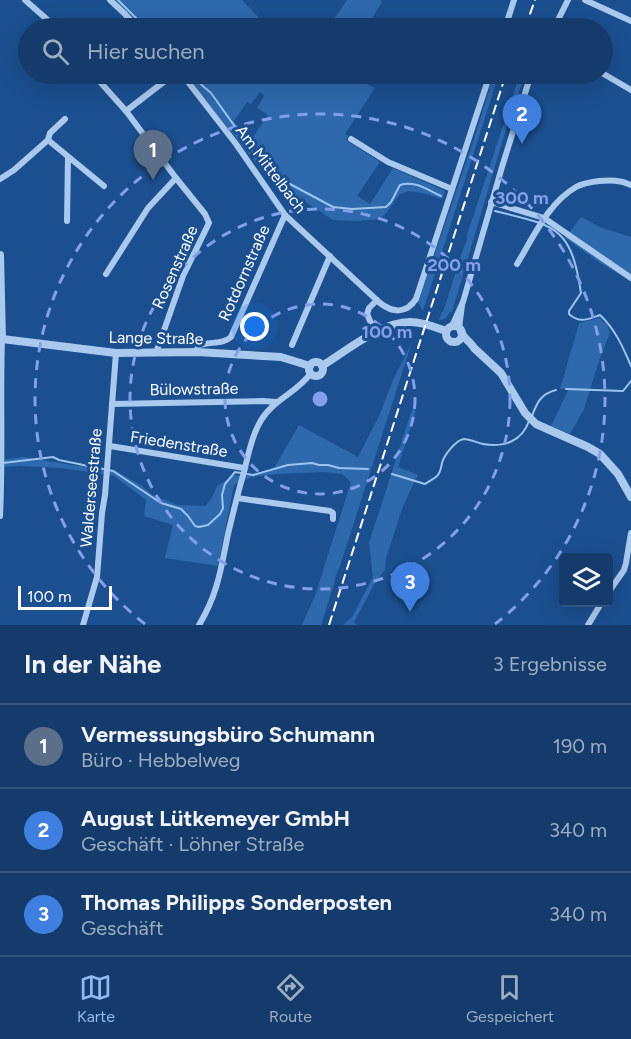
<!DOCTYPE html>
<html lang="de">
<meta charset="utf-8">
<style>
body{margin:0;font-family:Figtree,sans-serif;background:#1d4271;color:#f1f3f6}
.controls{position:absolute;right:18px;bottom:18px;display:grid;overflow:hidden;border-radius:6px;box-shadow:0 6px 24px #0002}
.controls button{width:54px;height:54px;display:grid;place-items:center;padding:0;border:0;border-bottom:2px solid #33557e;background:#143b6b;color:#f1f3f6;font:30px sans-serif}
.scale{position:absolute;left:18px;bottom:15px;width:94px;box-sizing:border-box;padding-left:6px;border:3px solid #fff;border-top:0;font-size:16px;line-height:21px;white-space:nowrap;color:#fff;-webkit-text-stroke:4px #1b4f8f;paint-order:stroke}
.you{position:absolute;left:255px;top:327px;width:21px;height:21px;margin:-15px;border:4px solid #fff;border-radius:50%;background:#1a73e8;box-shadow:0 0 0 9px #1a73e833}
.badge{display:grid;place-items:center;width:39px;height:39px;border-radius:50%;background:#90b9f0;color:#fff;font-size:20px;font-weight:700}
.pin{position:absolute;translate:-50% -50px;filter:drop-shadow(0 2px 3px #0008)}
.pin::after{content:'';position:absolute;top:32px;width:21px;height:18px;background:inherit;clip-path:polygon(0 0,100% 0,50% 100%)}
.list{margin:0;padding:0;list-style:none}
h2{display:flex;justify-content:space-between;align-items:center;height:78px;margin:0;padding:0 24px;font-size:26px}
h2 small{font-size:20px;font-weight:400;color:#9dadc1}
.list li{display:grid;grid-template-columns:39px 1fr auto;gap:18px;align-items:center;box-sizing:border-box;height:84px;padding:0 24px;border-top:2px solid #33557e}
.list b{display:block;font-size:22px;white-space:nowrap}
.list p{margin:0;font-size:20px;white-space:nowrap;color:#9dadc1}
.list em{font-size:20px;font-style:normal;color:#9dadc1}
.icon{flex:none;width:33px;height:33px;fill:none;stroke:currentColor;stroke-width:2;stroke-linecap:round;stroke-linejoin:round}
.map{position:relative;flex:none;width:631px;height:625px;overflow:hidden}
.search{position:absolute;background:#143b6b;box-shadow:0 6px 24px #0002;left:18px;right:18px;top:18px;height:66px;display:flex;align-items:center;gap:15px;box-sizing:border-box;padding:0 21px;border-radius:33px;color:#9dadc1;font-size:22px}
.sheet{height:330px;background:#143b6b}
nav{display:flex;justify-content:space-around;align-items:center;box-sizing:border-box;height:84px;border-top:2px solid #33557e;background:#143b6b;font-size:16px;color:#9dadc1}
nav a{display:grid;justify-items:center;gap:3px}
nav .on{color:#90b9f0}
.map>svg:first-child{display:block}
.green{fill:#2e69ad;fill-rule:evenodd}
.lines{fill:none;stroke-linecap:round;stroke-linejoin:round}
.stream{stroke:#9cc4f0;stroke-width:2}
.minor{stroke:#a9c9ee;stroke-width:6}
.tertiary{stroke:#a9c9ee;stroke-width:8}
.rail{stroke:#fff;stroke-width:2;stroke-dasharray:10 4.5;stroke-linecap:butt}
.ring{fill:none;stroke:#839eea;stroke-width:3;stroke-dasharray:10 8}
.labels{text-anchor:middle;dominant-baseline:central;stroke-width:6;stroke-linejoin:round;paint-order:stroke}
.street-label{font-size:16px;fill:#fff;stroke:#1b4f8f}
.centre{fill:#839eea;stroke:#1b4f8f;stroke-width:3}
.ring-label{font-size:18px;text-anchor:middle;font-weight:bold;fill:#839eea;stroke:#1b4f8f;stroke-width:6;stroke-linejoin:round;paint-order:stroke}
</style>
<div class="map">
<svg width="631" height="625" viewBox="0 0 631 625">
<rect width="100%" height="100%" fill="#1b4f8f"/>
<!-- green -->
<g class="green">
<path d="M112 0H242L263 22V28H140Z"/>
<path d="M347 0H380L382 2 366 28H328Z"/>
<path d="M182 74H367L365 83 375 88 345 134 348 136 346 140 380 162 357 196 370 204 393 168 445 191 442 199 423 193 408 191 399 195 387 212 380 219 357 221 333 220 266 176 190 80ZM260 92 264 96 257 108 268 115 249 143 234 121 247 102 251 104Z"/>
<path d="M494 74H499L423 311 418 303 475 136Z"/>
<path d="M520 74H525L504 136 452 312H450L445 319 439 320 445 306 463 249 467 240V235Z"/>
<path d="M581 217 600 227 631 237V281L602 264 565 238Z"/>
<path d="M599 318 607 325 610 333 600 358 584 409 570 434 551 426 569 389H560L578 327 579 323Z"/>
<path d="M412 342 340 566 335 577V581L321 625H302L316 593 351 482 342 474 322 472 276 474 252 477 234 485 218 566 165 558 173 525 144 516 146 500 114 476 61 468 19 466 0 467V460L23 457 79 466 85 464 96 468 115 470 142 486 152 495 178 505 205 506 211 499 217 486 235 475 245 476 273 470 299 425 358 457 379 416 393 380Z"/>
<path d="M412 409 416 410 398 467 418 475 403 506 386 558 385 570 376 581 354 622 357 625H343L352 617 373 577 369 542 379 512Z"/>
</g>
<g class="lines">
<!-- stream -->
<g class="stream">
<path d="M118 0 146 28"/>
<path d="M189 74 211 93 261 163 275 176 333 207 352 209 386 207 391 202 400 185C414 180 428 190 441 196"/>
<path d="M495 211C556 226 571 226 581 293L569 311V314C580 324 588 319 600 315 615 329 623 347 631 366"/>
<path d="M566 389 623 391 631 381"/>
<path d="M532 416C537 402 541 394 556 390"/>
<path d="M3 463 53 457 59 460 113 471 161 503 181 509 188 516 195 526 199 527 208 525 220 514 223 508 222 495 225 484 235 472 253 475 288 465 312 463 319 465H328L339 468 368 469"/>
<path d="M392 474 425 484C429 481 434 479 437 476 441 472 441 467 442 463 444 455 456 440 464 439 470 439 477 443 483 444 504 448 522 441 529 421"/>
</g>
<!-- minor -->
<g class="minor">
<path d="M25 0 50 22 56 28"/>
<path d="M110 0 125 14 137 28"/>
<path d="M585 0 631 21"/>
<path d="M505 28 514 0"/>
<path d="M554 28 568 0"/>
<path d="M602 73 631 90"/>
<path d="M93 74 126 111 176 178 205 214 209 223 183 276 156 353"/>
<path d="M176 74 188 82 236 144 285 215 380 303C393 313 406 314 416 299L490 74"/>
<path d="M126 111 174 74"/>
<path d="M351 139 388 162 452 189"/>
<path d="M48 140 104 186"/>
<path d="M0 179 14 170 48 140 50 133 65 119"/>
<path d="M491 202 544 218 631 278"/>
<path d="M67 221 68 157"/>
<path d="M517 264C533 238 548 203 576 187 583 183 591 182 599 181 611 180 620 180 631 185"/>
<path d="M106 274 148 208 176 178"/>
<path d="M452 326 463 302 502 167 531 74"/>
<path d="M459 328 462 305"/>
<path d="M375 332 367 314 369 308 377 300"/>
<path d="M0 338 2 339C0 398 3 457 0 516"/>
<path d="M292 345 330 256"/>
<path d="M197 352 198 346C208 341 223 345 231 337L285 215"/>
<path d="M112 404 263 401 276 402"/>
<path d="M110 446 244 468"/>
<path d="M237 498 330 511 333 513V519"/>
<path d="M608 593 624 570 626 563 631 533"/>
<path d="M83 625 97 577 102 513 105 495 116 353"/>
<path d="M199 625C218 594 221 568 228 534 233 513 238 492 244 472 248 456 251 438 259 424 271 400 296 394 311 373"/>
<path d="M588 625 602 602"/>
</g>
<!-- tertiary -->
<g class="tertiary">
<path d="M0 255 2 339 116 353 197 352 281 357 310 366"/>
<circle cx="454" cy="334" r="8"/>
<path d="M461 332C464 339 471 342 474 348L501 373 525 413 536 424 588 447 600 454 618 474 631 497"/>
<circle cx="316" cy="369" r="7"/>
<path d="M322 366C346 351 381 322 410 322 423 322 435 327 446 331"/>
</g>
<!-- rail -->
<g class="rail">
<path d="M525 28 535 0"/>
<path d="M329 625 506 74"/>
</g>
</g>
<!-- distance rings -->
<g class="ring">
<circle cx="320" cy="399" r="95"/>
<circle cx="320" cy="399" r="190"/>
<path d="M145 624A285 285 0 1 1 495 624"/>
</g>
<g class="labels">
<!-- street labels -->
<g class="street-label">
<text transform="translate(271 169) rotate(53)">Am Mittelbach</text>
<text transform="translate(175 267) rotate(-66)">Rosenstraße</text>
<text transform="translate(244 273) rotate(-66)">Rotdornstraße</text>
<text transform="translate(156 338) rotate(1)">Lange Straße</text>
<text transform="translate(194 389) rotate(-1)">Bülowstraße</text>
<text transform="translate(179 444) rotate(9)">Friedenstraße</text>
<text transform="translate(91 488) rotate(-85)">Walderseestraße</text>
</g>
</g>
<circle cx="320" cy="399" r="9" class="centre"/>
<g class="ring-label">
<text x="522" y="204">300 m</text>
<text x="454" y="271">200 m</text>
<text x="387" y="338">100 m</text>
</g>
</svg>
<div class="controls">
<button><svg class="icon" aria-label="layers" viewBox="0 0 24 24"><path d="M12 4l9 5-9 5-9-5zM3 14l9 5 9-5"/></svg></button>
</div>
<div class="scale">100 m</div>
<div class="you"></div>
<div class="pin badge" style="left:153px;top:180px;background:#5c6f8a">1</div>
<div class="pin badge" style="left:522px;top:144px;background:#3f7fe0">2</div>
<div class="pin badge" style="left:410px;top:612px;background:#3f7fe0">3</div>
<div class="search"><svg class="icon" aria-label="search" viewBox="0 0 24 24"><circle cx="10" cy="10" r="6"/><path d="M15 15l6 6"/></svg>Hier suchen</div>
</div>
<section class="sheet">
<h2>In der Nähe<small>3 Ergebnisse</small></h2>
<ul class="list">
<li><span class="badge" style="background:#5c6f8a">1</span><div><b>Vermessungsbüro Schumann</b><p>Büro · Hebbelweg</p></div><em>190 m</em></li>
<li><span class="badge" style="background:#3f7fe0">2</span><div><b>August Lütkemeyer GmbH</b><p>Geschäft · Löhner Straße</p></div><em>340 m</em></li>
<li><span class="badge" style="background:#3f7fe0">3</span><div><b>Thomas Philipps Sonderposten</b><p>Geschäft</p></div><em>340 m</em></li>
</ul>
</section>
<nav>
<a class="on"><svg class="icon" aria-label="map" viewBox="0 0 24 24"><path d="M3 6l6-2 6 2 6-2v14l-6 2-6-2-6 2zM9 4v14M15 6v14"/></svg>Karte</a>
<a><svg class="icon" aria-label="directions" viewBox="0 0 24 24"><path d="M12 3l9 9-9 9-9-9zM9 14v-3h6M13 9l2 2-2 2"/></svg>Route</a>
<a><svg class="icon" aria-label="saved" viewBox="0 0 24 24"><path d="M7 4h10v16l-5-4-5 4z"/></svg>Gespeichert</a>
</nav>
